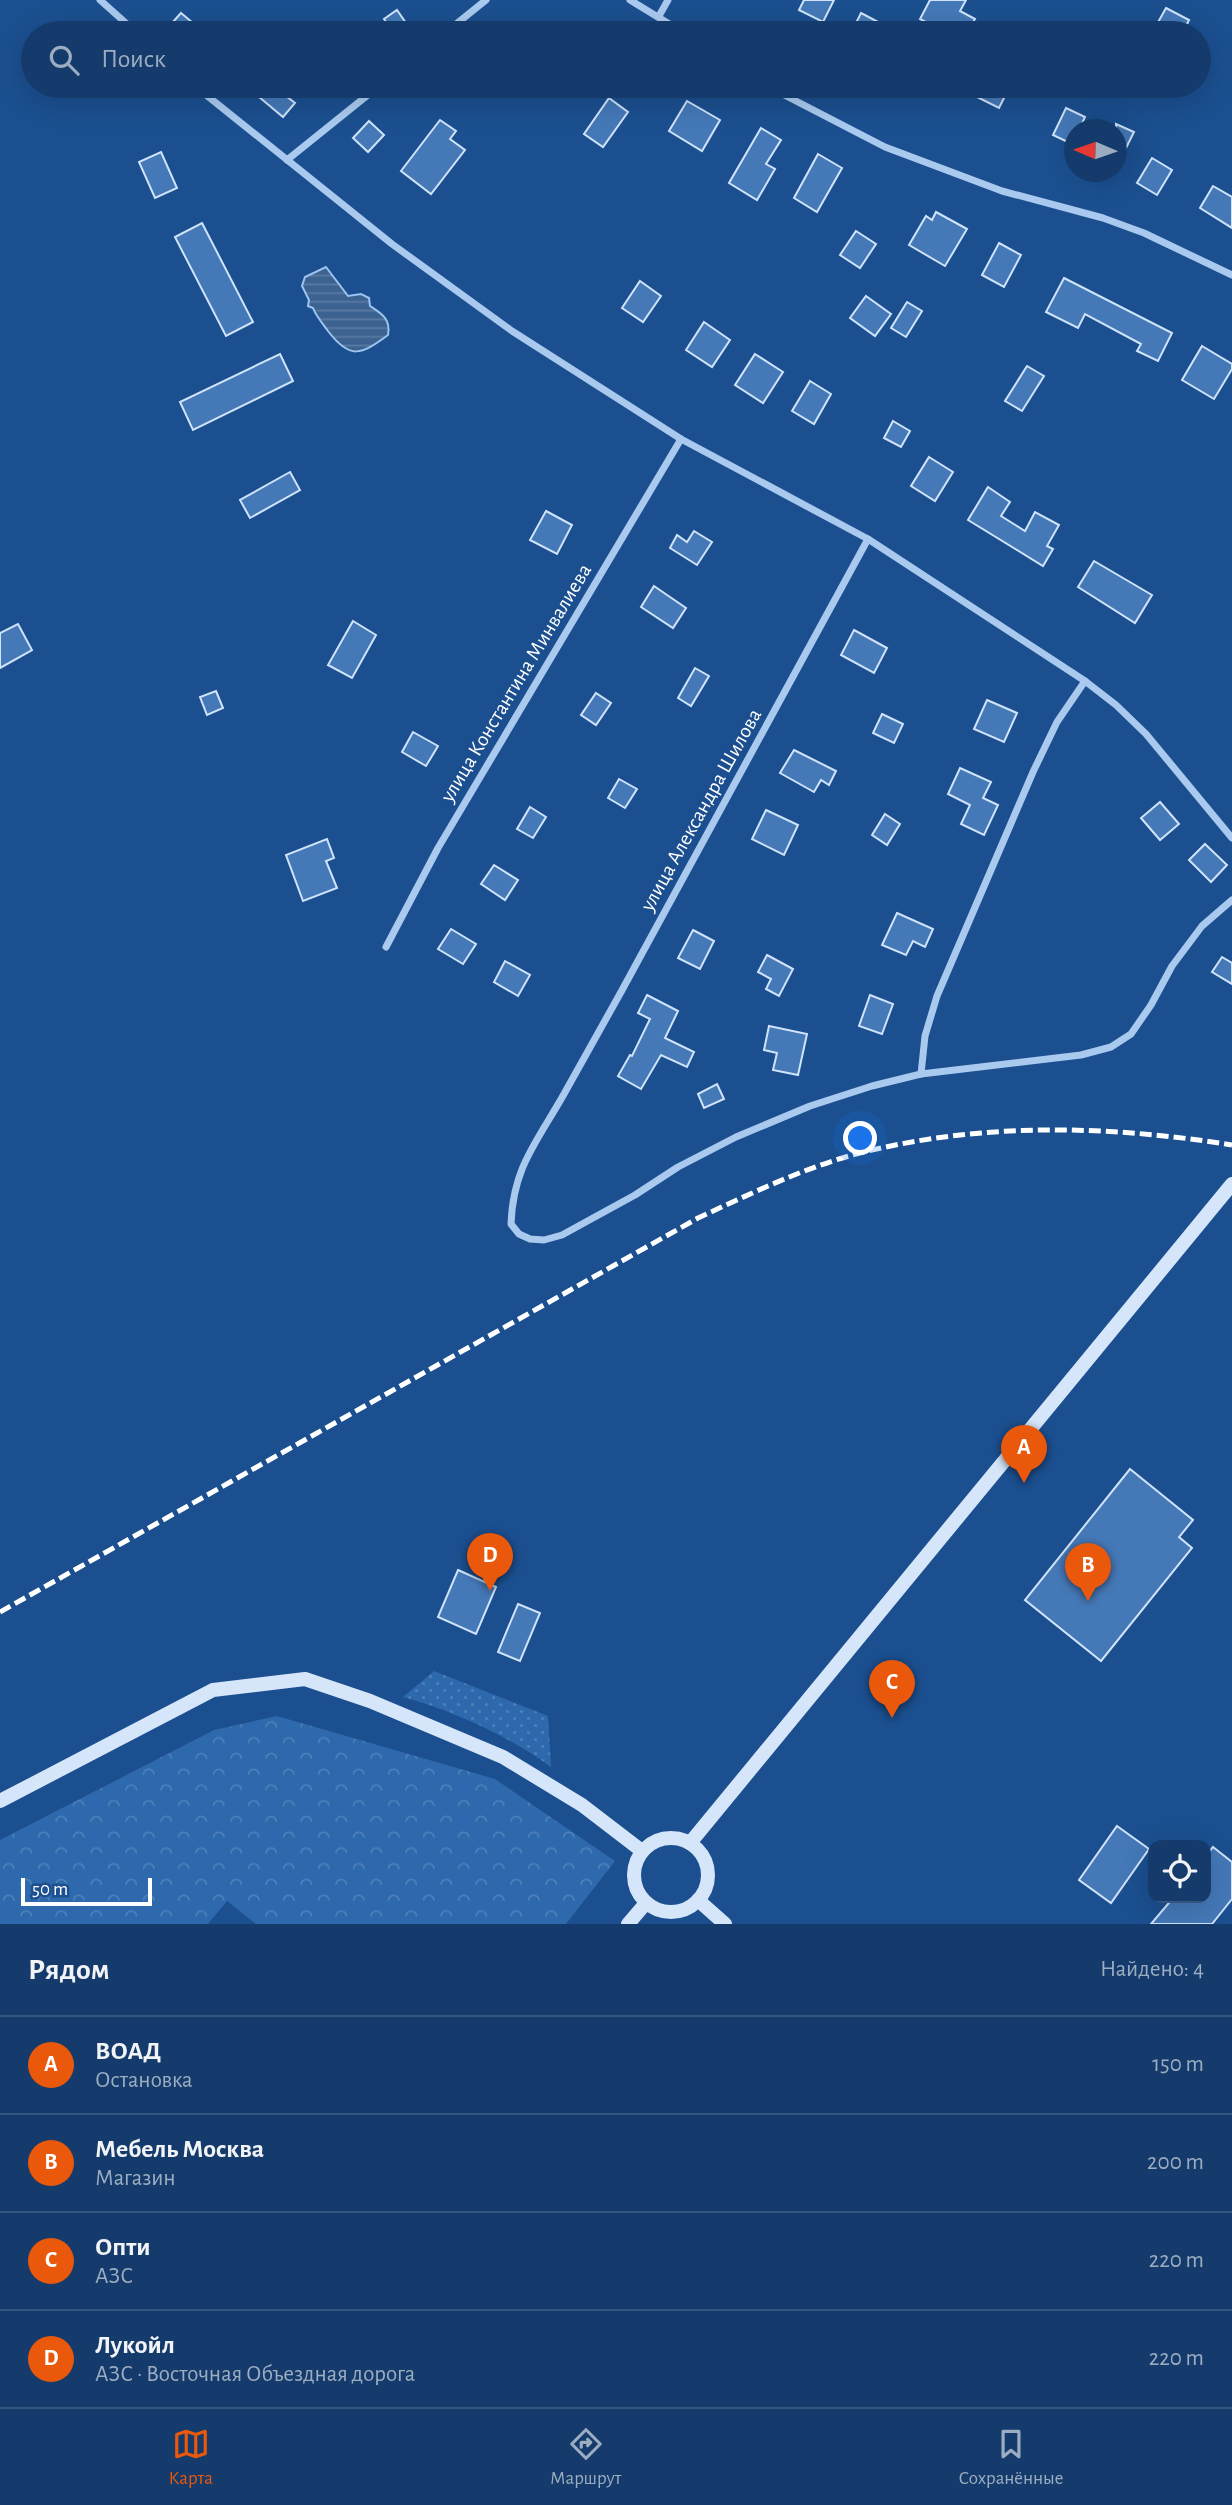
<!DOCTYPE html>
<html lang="ru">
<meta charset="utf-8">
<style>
body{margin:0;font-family:"Alegreya Sans",sans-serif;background:#214673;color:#f1f3f6}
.controls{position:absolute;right:21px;bottom:21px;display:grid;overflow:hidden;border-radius:14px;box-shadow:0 7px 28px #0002}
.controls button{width:63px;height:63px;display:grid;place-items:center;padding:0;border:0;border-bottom:2px solid #33557e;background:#143b6b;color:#f1f3f6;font:35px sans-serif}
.compass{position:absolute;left:1064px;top:119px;width:63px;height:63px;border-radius:50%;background:#143b6b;box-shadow:0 7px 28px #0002;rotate:272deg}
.scale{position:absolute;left:21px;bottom:18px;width:131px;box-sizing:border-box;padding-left:7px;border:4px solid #fff;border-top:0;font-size:19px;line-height:24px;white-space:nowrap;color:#fff;-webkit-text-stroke:5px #1b4f8f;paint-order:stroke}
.you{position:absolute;left:861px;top:1139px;width:24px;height:24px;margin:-18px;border:5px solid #fff;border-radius:50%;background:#1a73e8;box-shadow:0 0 0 10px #1a73e833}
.badge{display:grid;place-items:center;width:46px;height:46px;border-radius:50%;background:#ea580c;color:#fff;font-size:23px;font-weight:700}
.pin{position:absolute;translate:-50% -58px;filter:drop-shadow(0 2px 4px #0008)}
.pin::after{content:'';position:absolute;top:37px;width:24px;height:21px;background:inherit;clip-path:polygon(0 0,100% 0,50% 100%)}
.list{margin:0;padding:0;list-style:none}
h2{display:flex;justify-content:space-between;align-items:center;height:91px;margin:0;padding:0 28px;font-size:30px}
h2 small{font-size:23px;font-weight:400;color:#9dadc1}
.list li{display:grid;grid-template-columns:46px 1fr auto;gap:21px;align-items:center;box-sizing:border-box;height:98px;padding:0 28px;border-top:2px solid #33557e}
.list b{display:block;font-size:26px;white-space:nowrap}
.list p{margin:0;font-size:23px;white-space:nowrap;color:#9dadc1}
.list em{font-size:23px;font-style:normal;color:#9dadc1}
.icon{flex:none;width:38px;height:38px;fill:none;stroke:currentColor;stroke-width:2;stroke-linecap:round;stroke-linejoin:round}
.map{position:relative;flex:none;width:1232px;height:1924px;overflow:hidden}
.search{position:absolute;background:#143b6b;box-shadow:0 7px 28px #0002;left:21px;right:21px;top:21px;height:77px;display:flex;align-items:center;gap:18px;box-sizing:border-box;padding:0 24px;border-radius:38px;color:#9dadc1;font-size:26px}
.sheet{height:483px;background:#143b6b}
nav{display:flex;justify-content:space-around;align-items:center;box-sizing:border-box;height:98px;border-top:2px solid #33557e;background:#143b6b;font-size:19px;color:#9dadc1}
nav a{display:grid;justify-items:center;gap:4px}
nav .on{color:#ea580c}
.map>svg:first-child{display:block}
.grass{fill:url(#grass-dots)}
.forest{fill:url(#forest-crowns)}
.water{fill:url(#water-rules);stroke:#9cc4f0;stroke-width:2}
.building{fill:#4478b7;stroke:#cfe3fa;stroke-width:2}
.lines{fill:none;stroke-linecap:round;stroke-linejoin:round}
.minor{stroke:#a9c9ee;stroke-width:7}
.secondary{stroke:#d6e6fa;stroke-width:14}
.rail{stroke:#fff;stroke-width:5;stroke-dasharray:12 5;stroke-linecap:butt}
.labels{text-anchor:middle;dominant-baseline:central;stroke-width:5;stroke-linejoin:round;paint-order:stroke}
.street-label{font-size:21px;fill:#fff;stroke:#1b4f8f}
</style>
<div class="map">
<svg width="1232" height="1924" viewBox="0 0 1232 1924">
<defs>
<pattern id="grass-dots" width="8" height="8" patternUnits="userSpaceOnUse" patternTransform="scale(1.75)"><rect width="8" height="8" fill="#2e69ad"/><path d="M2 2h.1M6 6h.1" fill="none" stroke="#4d80b9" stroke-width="1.8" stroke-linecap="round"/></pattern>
<pattern id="forest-crowns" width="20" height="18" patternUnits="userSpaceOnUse" patternTransform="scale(1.75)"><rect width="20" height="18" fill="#2e69ad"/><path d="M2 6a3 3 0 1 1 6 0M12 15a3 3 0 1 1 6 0" fill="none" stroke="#4d80b9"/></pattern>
<pattern id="water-rules" width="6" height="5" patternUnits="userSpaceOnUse" patternTransform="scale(1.75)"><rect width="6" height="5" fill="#3c6290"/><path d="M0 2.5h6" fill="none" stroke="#597aa1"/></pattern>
</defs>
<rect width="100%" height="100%" fill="#1b4f8f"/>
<!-- grass -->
<path class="grass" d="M434 1671 548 1716 551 1767C511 1737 451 1710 403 1697Z"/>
<!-- forest -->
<path class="forest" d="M277 1716 495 1779 615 1861 566 1924H256L227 1901 208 1924H0V1840L214 1730Z"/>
<!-- water -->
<path class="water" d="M326 267 348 296 361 294 369 298 370 306C382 314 391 319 388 335 361 355 350 360 328 331 323 324 316 316 313 308L308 306 309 300 302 286 305 277Z"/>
<!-- building -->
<g class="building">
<path d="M804 0H834L823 22 799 10Z"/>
<path d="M930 0H966L960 11 975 19 967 33H947L920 19Z"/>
<path d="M1166 8 1189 20 1183 33H1152Z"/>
<path d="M397 10 413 33H394L384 19Z"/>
<path d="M181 13 205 33H183L172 23Z"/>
<path d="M861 13 880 23 875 33H851Z"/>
<path d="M246 86H273L295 103 283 117Z"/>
<path d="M955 86H1010L999 108Z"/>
<path d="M609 98 628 112 603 147 584 134Z"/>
<path d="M687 101 720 120 702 151 669 131Z"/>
<path d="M1066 108 1085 117 1079 130H1074L1072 144 1053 135Z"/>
<path d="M440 120 456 131 450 139 465 150 431 194 401 171Z"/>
<path d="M369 121 384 135 368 152 353 138Z"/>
<path d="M1116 124 1134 132 1116 168Z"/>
<path d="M761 128 781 140 766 164 775 169 757 200 729 183Z"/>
<path d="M161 152 177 188 155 198 139 162Z"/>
<path d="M818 154 842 168 817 212 794 198Z"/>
<path d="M1152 158 1172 170 1157 195 1137 183Z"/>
<path d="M1213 186 1232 197V228L1200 208Z"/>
<path d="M936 212 967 229 945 266 909 245 926 216 932 220Z"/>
<path d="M202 223 253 322 226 336 175 237Z"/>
<path d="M856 231 876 244 860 268 840 255Z"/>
<path d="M999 243 1021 255 1004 287 982 275Z"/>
<path d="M1064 278 1172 333 1158 361 1137 351 1141 344 1085 314 1078 328 1046 312Z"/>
<path d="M640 281 661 296 643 322 622 308Z"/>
<path d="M866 296 891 314 875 336 850 318Z"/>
<path d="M907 302 922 311 906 337 891 328Z"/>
<path d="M704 322 730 340 712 367 686 350Z"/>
<path d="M1202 346 1232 364V369L1214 399 1182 380Z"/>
<path d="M280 354 293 381 193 430 180 402Z"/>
<path d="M755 354 783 372 763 403 735 385Z"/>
<path d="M1027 366 1044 376 1022 411 1005 401Z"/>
<path d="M810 381 831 394 814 424 792 411Z"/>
<path d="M893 421 910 431 901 447 884 438Z"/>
<path d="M929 457 953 472 935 501 911 486Z"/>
<path d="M290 472 300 490 250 518 240 500Z"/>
<path d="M988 487 1010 502 1001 516 1025 531 1035 512 1059 525 1047 546 1053 549 1043 566 968 520Z"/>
<path d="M546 511 572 525 557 554 530 540Z"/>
<path d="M694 531 712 542 697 565 670 548 677 535 687 542Z"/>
<path d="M1094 561 1152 595 1135 623 1078 587Z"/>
<path d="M654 586 686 608 673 628 641 607Z"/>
<path d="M353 621 376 635 352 678 328 665Z"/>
<path d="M18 624 32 650 0 668V633Z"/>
<path d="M854 630 887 648 874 673 841 655Z"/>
<path d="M695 668 709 676 691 706 678 698Z"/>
<path d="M216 691 223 708 207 715 200 697Z"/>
<path d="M596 693 611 703 596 725 581 715Z"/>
<path d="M987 700 1017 713 1004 742 974 729Z"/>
<path d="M882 714 903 724 894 743 873 733Z"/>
<path d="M413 732 438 746 426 766 402 752Z"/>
<path d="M794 750 836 771 829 785 821 780 814 792 780 773Z"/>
<path d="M960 768 991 782 983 798 998 805 984 835 961 824 970 805 948 794Z"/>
<path d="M619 779 637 789 625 808 608 798Z"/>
<path d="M1160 802 1179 824 1160 840 1141 818Z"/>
<path d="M530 807 546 817 533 838 517 829Z"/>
<path d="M766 810 798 825 784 855 752 839Z"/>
<path d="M885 814 900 824 887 845 872 835Z"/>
<path d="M327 839 334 858 326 861 337 888 303 901 286 855Z"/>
<path d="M1205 844 1227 865 1211 882 1189 860Z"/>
<path d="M494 865 518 880 505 900 481 884Z"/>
<path d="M897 913 933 929 925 947 913 941 906 955 882 945Z"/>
<path d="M451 929 476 944 463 964 438 949Z"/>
<path d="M693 930 714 941 700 969 678 958Z"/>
<path d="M767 955 793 969 779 996 766 989 771 979 758 972Z"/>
<path d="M1222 957 1232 963V984L1212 972Z"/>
<path d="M505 961 530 975 518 996 494 982Z"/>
<path d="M647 995 678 1011 665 1038 694 1052 687 1067 661 1055 641 1089 618 1076 630 1055 632 1056 650 1019 638 1013Z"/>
<path d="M870 995 893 1004 882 1034 859 1026Z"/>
<path d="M769 1026 807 1034 798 1075 773 1070 777 1053 764 1050Z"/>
<path d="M717 1084 724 1099 704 1108 698 1094Z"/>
<path d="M1130 1469 1193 1520 1179 1537 1192 1548 1101 1661 1025 1600Z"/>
<path d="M458 1570 496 1587 476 1634 438 1617Z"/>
<path d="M518 1604 540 1613 520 1661 498 1652Z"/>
<path d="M1117 1826 1149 1849 1111 1903 1079 1880Z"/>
<path d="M1213 1847 1232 1862V1899L1212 1924H1151L1173 1898H1206V1856Z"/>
</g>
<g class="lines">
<!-- minor -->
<g class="minor">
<path d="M100 0 137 33"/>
<path d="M630 0 684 33"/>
<path d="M659 16 668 0"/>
<path d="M445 33 486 0"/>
<path d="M195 86 392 244 512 331 681 439 868 539 1085 681 1116 705 1146 734 1232 838"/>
<path d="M767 86 885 147 1002 191 1103 218 1144 233 1232 275"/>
<path d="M287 160 379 86"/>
<path d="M868 539C787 690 704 841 621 992 602 1026 583 1060 564 1094 537 1142 513 1167 511 1224L519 1234 530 1239 544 1240 562 1235 635 1195 678 1167 736 1137 810 1106 872 1086 921 1074 1081 1055 1111 1047 1131 1034 1151 1005 1172 966 1202 926 1232 900"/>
<path d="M386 947 438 848 681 439"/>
<path d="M921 1074 925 1036 937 996 1033 772 1057 722 1085 681"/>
</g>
<!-- secondary -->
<g class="secondary">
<path d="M0 1801 213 1690 305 1679 370 1701 503 1757 582 1805 642 1851"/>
<circle cx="671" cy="1875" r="37"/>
<path d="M690 1843 1232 1184"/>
<path d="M698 1900 725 1924"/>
<path d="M628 1924 646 1903"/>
</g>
<!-- rail -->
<path class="rail" d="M0 1612 698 1218C750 1194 801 1169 856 1154 980 1122 1107 1125 1232 1145"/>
</g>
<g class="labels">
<!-- street labels -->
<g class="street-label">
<text transform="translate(516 683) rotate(-59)">улица Константина Минвалиева</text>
<text transform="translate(701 810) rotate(-61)">улица Александра Шилова</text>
</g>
</g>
</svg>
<div class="controls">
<button><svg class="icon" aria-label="locate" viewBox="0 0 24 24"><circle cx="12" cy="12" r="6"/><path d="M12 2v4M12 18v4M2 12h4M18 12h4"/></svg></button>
</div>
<svg class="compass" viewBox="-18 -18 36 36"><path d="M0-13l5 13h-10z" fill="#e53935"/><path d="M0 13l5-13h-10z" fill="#9dadc1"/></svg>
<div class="scale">50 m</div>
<div class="you"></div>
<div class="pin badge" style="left:1024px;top:1483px">A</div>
<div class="pin badge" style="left:1088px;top:1601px">B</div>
<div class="pin badge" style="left:892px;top:1718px">C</div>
<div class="pin badge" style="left:490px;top:1591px">D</div>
<div class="search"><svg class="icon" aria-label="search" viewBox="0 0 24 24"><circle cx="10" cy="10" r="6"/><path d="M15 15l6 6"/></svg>Поиск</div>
</div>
<section class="sheet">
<h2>Рядом<small>Найдено: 4</small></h2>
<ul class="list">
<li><span class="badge">A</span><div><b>ВОАД</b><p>Остановка</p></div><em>150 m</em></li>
<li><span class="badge">B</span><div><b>Мебель Москва</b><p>Магазин</p></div><em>200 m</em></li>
<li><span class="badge">C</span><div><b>Опти</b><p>АЗС</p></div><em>220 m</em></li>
<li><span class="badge">D</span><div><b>Лукойл</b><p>АЗС · Восточная Объездная дорога</p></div><em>220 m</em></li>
</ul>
</section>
<nav>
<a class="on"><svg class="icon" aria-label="map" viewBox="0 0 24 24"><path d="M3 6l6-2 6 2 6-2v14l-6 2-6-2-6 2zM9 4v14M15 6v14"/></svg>Карта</a>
<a><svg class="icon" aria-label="directions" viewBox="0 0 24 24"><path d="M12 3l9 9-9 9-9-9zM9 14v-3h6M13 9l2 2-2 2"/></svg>Маршрут</a>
<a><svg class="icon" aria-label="saved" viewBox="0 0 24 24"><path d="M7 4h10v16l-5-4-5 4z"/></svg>Сохранённые</a>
</nav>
